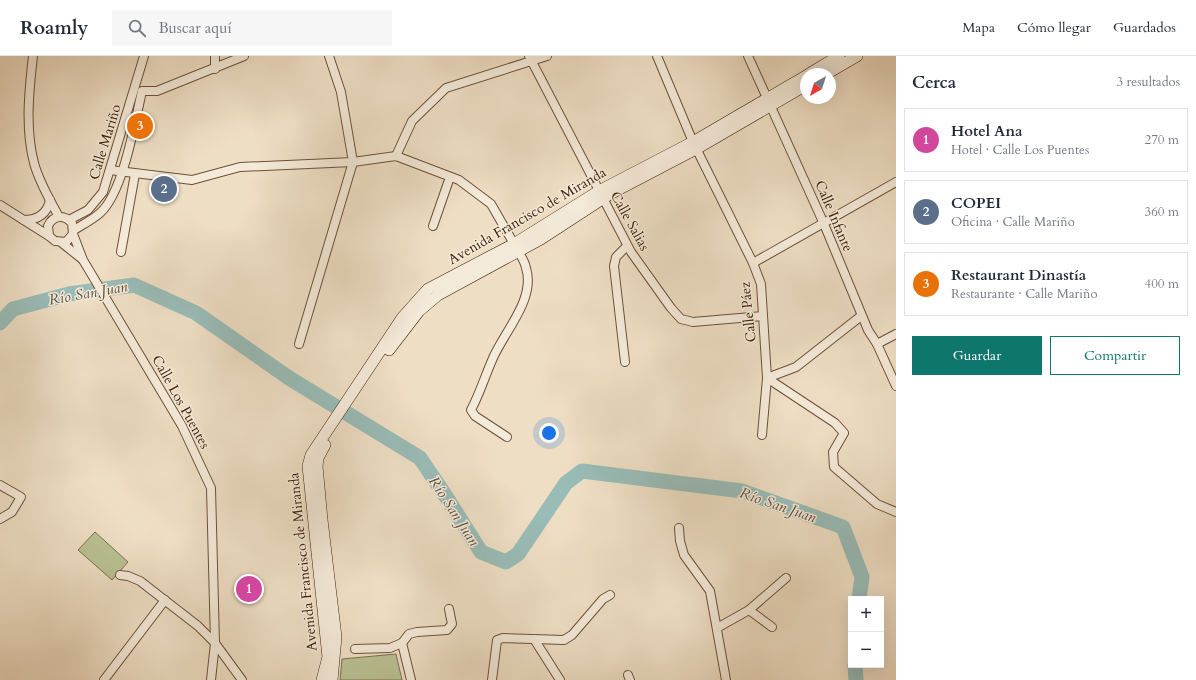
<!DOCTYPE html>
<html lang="es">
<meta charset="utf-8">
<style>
body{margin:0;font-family:Cardo,serif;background:#f6f6f7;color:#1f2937}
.controls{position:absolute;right:12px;bottom:12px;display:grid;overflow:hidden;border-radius:0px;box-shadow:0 4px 16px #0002}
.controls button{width:36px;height:36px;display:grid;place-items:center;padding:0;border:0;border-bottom:1px solid #e0e1e3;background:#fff;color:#1f2937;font:20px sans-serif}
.compass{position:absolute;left:800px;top:12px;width:36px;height:36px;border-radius:50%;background:#fff;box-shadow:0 4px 16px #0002;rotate:219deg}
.you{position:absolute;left:549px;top:377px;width:14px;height:14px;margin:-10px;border:3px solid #fff;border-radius:50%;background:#1a73e8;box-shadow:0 0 0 6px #1a73e833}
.badge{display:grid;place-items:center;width:26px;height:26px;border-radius:50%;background:#0f766e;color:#fff;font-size:13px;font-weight:700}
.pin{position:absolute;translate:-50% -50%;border:2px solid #fff;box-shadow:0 1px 4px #0006}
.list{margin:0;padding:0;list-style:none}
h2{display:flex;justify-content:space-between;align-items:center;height:52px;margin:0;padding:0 16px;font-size:17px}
h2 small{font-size:13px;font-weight:400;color:#747a83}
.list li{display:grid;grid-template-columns:26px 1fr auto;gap:12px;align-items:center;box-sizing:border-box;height:64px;margin:0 8px 8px;padding:0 8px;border:1px solid #e0e1e3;border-radius:0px}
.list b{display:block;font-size:15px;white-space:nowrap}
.list p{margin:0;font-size:13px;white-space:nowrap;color:#747a83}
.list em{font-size:13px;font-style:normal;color:#747a83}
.actions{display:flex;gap:8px;padding:12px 16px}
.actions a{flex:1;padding:9px 0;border:1px solid #0f766e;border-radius:0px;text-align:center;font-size:14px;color:#0f766e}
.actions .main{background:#0f766e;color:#fff}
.icon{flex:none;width:22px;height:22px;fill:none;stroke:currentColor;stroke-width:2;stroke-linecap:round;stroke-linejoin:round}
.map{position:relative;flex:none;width:896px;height:624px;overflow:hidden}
header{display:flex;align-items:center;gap:24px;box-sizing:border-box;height:56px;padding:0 20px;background:#fff;border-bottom:1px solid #e0e1e3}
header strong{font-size:19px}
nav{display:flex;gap:22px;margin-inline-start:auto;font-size:14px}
.search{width:280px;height:36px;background:#f6f6f7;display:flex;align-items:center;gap:10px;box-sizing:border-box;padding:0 14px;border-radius:0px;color:#747a83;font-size:15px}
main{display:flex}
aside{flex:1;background:#fff}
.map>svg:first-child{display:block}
.green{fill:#b9c194;stroke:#7c724f}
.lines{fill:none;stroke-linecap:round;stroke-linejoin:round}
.river{stroke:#99bcb7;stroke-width:15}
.minor-casing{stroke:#6c5138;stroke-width:10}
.secondary-casing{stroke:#40220a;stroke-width:12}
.minor{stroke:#f4ead9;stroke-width:8}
.secondary{stroke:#f4ead9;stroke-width:11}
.labels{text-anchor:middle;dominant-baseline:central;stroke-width:3;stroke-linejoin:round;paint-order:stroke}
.street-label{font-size:14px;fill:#40220a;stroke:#f4ead9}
.water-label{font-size:15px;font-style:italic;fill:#5b503e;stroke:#f4ead9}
</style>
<header>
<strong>Roamly</strong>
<div class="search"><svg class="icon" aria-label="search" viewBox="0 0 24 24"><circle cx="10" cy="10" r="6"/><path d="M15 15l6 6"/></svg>Buscar aquí</div>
<nav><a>Mapa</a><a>Cómo llegar</a><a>Guardados</a></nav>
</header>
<main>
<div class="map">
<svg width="896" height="624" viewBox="0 0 896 624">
<rect width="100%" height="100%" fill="#eedec4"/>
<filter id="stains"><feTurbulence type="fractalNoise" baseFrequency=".005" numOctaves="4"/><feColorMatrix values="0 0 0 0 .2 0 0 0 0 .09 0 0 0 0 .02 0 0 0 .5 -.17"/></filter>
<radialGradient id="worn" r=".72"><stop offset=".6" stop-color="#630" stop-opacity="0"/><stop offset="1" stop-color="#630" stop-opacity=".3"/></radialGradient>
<!-- green -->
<g class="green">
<path d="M95 476 128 506 112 524 78 494Z"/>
<path d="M396 598 402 624H340L342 603Z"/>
</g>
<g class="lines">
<!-- river -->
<g class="river">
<path d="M0 267 13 253 69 238 134 229 196 257 289 322 420 402 447 442 481 496 506 506 518 498 566 427 582 415 742 435 843 471 862 521 859 543"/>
<path d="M855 609 856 624"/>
</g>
<defs>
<g id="minor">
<path d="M33 0C29 35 25 73 34 107 39 126 50 144 59 161"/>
<path d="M215 0V13"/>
<path d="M529 0 631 196 671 252 681 263 693 266 763 260"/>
<path d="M657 0 693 86 753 207 761 228 767 322 835 367 844 377 833 396 834 411 877 448 896 456"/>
<path d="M748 0 824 168 868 274 877 288 896 330"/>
<path d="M396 100 412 65 446 32 547 0"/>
<path d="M110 114 192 124 240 111 353 106 396 100 459 124 491 148 514 188"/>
<path d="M0 149 49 180"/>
<path d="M24 164C38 164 47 158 50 144"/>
<path d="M69 164 88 154 103 136 144 0"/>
<path d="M433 170 450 121"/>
<path d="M74 174C82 169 92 164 100 157 123 137 135 66 142 35H157L244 0"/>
<path d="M73 178 66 186 55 185 49 180 48 170C53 159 64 158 72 167L73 178 83 204 182 370 211 432 215 587 211 624"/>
<path d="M62 187 82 203"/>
<path d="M121 196 135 118"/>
<path d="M753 207 896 126"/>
<path d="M299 288 353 106 341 36 329 0"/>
<path d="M877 288 896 278"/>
<path d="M625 306 614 210 616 201 627 190"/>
<path d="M762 379 767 322 796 311 861 260"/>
<path d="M507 381 475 360 471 354C480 337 485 320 493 302 504 276 536 243 526 212 525 206 521 200 518 195"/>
<path d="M0 429 21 441 12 456 0 463"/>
<path d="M679 472 680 485 684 499 710 535 726 624"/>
<path d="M120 519 128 520 140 525 198 570 215 587 242 624"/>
<path d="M749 554 772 571"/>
<path d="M717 572 749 554 786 522"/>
<path d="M534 583 560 624"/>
<path d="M402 587 411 624"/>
<path d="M355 593 390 592 402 587 409 578 417 576 447 574 452 568 449 553"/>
<path d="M628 619 630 624"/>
<path d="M104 624 165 544"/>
<path d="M492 624 497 584 503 582 564 584 572 579 603 543 610 539"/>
</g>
<g id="secondary">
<path d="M809 18 839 0"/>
<path d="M826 18 857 0"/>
<path d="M389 294 419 255 438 239 541 183 610 138 696 93 806 29"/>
<path d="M325 389 318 402 317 410 322 464 336 581 332 624"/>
<path d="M322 624 328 601 308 410 311 399 317 390 402 262 428 233 514 188 599 135 693 86 806 20"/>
</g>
</defs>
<!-- minor casing -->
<use href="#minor" class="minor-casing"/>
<!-- secondary casing -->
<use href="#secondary" class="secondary-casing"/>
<!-- minor -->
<use href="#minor" class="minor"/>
<!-- secondary -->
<use href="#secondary" class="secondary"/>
</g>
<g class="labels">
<!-- street labels -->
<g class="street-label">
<text transform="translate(105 86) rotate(-73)">Calle Mariño</text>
<text transform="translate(527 160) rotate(-30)">Avenida Francisco de Miranda</text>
<text transform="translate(834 160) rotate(67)">Calle Infante</text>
<text transform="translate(630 165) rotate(61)">Calle Salias</text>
<text transform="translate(748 256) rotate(-96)">Calle Páez</text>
<text transform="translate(181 346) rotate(61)">Calle Los Puentes</text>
<text transform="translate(303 506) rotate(-96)">Avenida Francisco de Miranda</text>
</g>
<!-- water labels -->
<g class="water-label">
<text transform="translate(88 237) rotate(-10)">Río San Juan</text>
<text transform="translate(778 449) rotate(19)">Río San Juan</text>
<text transform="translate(454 455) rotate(57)">Río San Juan</text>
</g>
</g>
<rect width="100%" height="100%" filter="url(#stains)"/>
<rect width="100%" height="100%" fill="url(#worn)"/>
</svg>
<div class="controls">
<button>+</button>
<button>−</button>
</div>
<svg class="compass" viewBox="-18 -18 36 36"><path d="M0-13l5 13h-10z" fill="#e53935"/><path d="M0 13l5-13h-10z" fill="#747a83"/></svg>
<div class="you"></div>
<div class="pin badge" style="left:249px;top:533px;background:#d1479c">1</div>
<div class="pin badge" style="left:164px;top:133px;background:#5c6f8a">2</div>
<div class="pin badge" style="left:140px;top:70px;background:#e8710a">3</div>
</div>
<aside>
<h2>Cerca<small>3 resultados</small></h2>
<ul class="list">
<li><span class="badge" style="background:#d1479c">1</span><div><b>Hotel Ana</b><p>Hotel · Calle Los Puentes</p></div><em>270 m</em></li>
<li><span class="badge" style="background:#5c6f8a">2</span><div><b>COPEI</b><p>Oficina · Calle Mariño</p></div><em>360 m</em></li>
<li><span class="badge" style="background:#e8710a">3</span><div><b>Restaurant Dinastía</b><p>Restaurante · Calle Mariño</p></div><em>400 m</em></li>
</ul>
<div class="actions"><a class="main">Guardar</a><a>Compartir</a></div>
</aside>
</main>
